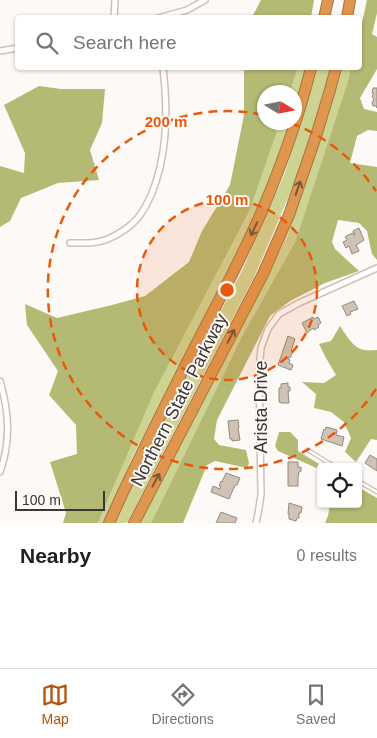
<!DOCTYPE html>
<style>
body{margin:0;font-family:Helvetica,sans-serif;background:#f6f6f6;color:#202124}
.controls{position:absolute;right:15px;bottom:15px;display:grid;overflow:hidden;border-radius:5px;box-shadow:0 1px 4px #0004}
.controls button{width:45px;height:45px;display:grid;place-items:center;padding:0;border:0;border-bottom:1px solid #e0e0e0;background:#fff;color:#202124;font:25px sans-serif}
.compass{position:absolute;left:257px;top:85px;width:45px;height:45px;border-radius:50%;background:#fff;box-shadow:0 1px 4px #0004;rotate:100deg}
.scale{position:absolute;left:15px;bottom:12px;width:90px;box-sizing:border-box;padding-left:5px;border:2px solid #3c3531;border-top:0;font-size:14px;line-height:18px;white-space:nowrap;color:#3c3531;-webkit-text-stroke:4px #fdf9f7;paint-order:stroke}
.list{margin:0;padding:0;list-style:none}
h2{display:flex;justify-content:space-between;align-items:center;height:65px;margin:0;padding:0 20px;font-size:21px}
h2 small{font-size:16px;font-weight:400;color:#757577}
.icon{flex:none;width:28px;height:28px;fill:none;stroke:currentColor;stroke-width:2;stroke-linecap:round;stroke-linejoin:round}
.map{position:relative;flex:none;width:377px;height:523px;overflow:hidden}
.search{position:absolute;background:#fff;box-shadow:0 1px 4px #0004;left:15px;right:15px;top:15px;height:55px;display:flex;align-items:center;gap:12px;box-sizing:border-box;padding:0 18px;border-radius:5px;color:#757577;font-size:19px}
.sheet{height:145px;background:#fff}
nav{display:flex;justify-content:space-around;align-items:center;box-sizing:border-box;height:70px;border-top:1px solid #e0e0e0;background:#fff;font-size:14px;color:#757577}
nav a{display:grid;justify-items:center;gap:2px}
nav .on{color:#b45309}
.map>svg:first-child{display:block}
.green{fill:#cdd391}
.forest{fill:#b4ba74}
.building{fill:#cfc3b5;stroke:#95897d}
.lines{fill:none;stroke-linecap:round;stroke-linejoin:round}
.service-casing{stroke:#d0c0b6;stroke-width:5}
.minor-casing{stroke:#d0c0b6;stroke-width:8}
.motorway-casing{stroke:#a67444;stroke-width:12}
.service{stroke:#fff;stroke-width:2.5}
.minor{stroke:#fff;stroke-width:5}
.motorway{stroke:#df964f;stroke-width:10}
.oneway{stroke:#75573c}
.ring{fill:none;stroke:#e8590c;stroke-width:2.5;stroke-dasharray:9 6}
.labels{text-anchor:middle;dominant-baseline:central;stroke-width:4;stroke-linejoin:round;paint-order:stroke}
.street-label{font-size:18px;fill:#3c3531;stroke:#fdf9f7}
.centre{fill:#e8590c;stroke:#fdf9f7;stroke-width:2.5}
.ring-label{font-size:15px;text-anchor:middle;font-weight:bold;fill:#e8590c;stroke:#fdf9f7;stroke-width:4;stroke-linejoin:round;paint-order:stroke}
</style>
<div class="map">
<svg width="377" height="523" viewBox="0 0 377 523">
<rect width="100%" height="100%" fill="#fdf9f7"/>
<!-- green -->
<g class="green">
<path d="M298 68H306L295 108 294 92H290Z"/>
<path d="M316 68H332L298 175 254 277 127 523H114L149 449 242 271 285 173Z"/>
<path d="M341 68H351L347 84 295 242 242 336 151 523H138L263 286 288 234 328 116Z"/>
<path d="M280 123H290L275 168 249 231 133 456 104 523H98L154 393 250 210Z"/>
</g>
<!-- forest -->
<g class="forest">
<path d="M261 0H314L311 17H252Z"/>
<path d="M367 0H377V13L372 34 377 37V69L360 98 364 109 377 112V131L368 130 357 136 350 163 377 167V260L372 254 367 231 359 223 338 220 332 242 335 249 359 271 325 283 290 301 270 316 217 420 214 439 219 445 246 450 249 463 247 468 215 461 207 465 183 523H151L242 336 295 242 347 84 351 68H360V32Z"/>
<path d="M244 68H298L290 92H264V122L280 123 250 210 154 393 98 523H63L66 513 50 462 77 454 76 425 49 395 58 371 27 325 25 304 57 318 112 305 145 296 189 262 202 231 230 185 244 115Z"/>
<path d="M39 86 61 89H105L102 123 90 150 99 180 58 183 21 198 10 221 0 227V166L24 173 25 153 4 105Z"/>
<path d="M340 326C351 342 355 353 377 350V440L371 439 356 462 345 452 351 438 344 422 331 412 314 408 316 394 302 382 324 383 336 375 326 358 319 344 331 341Z"/>
<path d="M279 432H290L298 440V451L324 467H321V470L278 451 275 446Z"/>
<path d="M358 487 377 498V523H325L328 516 330 504H358Z"/>
</g>
<!-- building -->
<g class="building">
<path d="M373 88H377V108L376 106H373L372 102H373V100H374L372 96 374 94 372 93Z"/>
<path d="M359 228 364 240 356 245 359 251 352 254 349 246 346 248 343 242 347 240 345 237 348 235 353 233 354 235H355L353 231Z"/>
<path d="M354 301 358 309 350 312 351 314 347 316 342 306Z"/>
<path d="M313 317 314 319 318 317 321 323 318 325 319 327 314 330 313 328 307 333 302 323Z"/>
<path d="M288 336 295 339 291 351H293L290 358 288 357V359L290 360 289 363 293 365 291 370 278 365Z"/>
<path d="M288 383V387H290V391H288L289 403H281V402H279V388H281V384Z"/>
<path d="M238 420 239 428H238L240 440 232 441V439H230L228 421Z"/>
<path d="M326 427 337 430 336 435 344 437 342 446 321 439 324 429 325 430Z"/>
<path d="M370 455 377 459V471L365 463Z"/>
<path d="M288 462H298V467H301V471L299 472 298 477V486H288Z"/>
<path d="M226 473 240 478 237 485H235L229 499 211 492 213 486 220 489 221 486H219L221 481 222 482Z"/>
<path d="M289 503 302 507 301 513H299V518H297L296 521 289 519V514H288Z"/>
<path d="M221 512 237 518 235 523H216Z"/>
</g>
<g class="lines">
<defs>
<g id="service">
<path d="M308 450 335 467"/>
<path d="M358 481 377 492"/>
</g>
<g id="minor">
<path d="M114 18 115 0"/>
<path d="M158 18 187 10 205 0"/>
<path d="M0 51 18 48"/>
<path d="M70 243C83 243 96 244 108 239 119 234 129 228 137 219 143 212 148 202 152 193 168 153 168 109 163 68"/>
<path d="M0 381C9 412 11 441 0 472"/>
<path d="M256 523 258 514 261 495 259 371 261 348 268 329 279 314 299 303 377 268"/>
</g>
<g id="motorway">
<path d="M324 18 328 0"/>
<path d="M347 18 350 0"/>
<path d="M109 523C138 458 170 396 202 333 223 293 244 252 262 211 282 164 299 116 311 68"/>
<path d="M134 523 263 274 289 215 316 136 330 90 336 68"/>
</g>
</defs>
<!-- service casing -->
<use href="#service" class="service-casing"/>
<!-- minor casing -->
<use href="#minor" class="minor-casing"/>
<!-- motorway casing -->
<use href="#motorway" class="motorway-casing"/>
<!-- service -->
<use href="#service" class="service"/>
<!-- minor -->
<use href="#minor" class="minor"/>
<!-- motorway -->
<use href="#motorway" class="motorway"/>
</g>
<!-- one-way arrows -->
<defs><path id="oneway-shaft" d="M-6 0H5M1.5-3L5.5 0L1.5 3" fill="none" stroke-width="1.6" stroke-linecap="round" stroke-linejoin="round" transform="scale(1.25)"/></defs>
<g class="oneway">
<use href="#oneway-shaft" transform="translate(298 188) rotate(-71)"/>
<use href="#oneway-shaft" transform="translate(254 229) rotate(115)"/>
<use href="#oneway-shaft" transform="translate(231 336) rotate(-63)"/>
<use href="#oneway-shaft" transform="translate(156 480) rotate(-62)"/>
</g>
<!-- distance rings -->
<circle cx="227" cy="290" r="90" fill="#e8590c" fill-opacity=".12"/>
<g class="ring">
<circle cx="227" cy="290" r="90"/>
<path d="M376 389A179 179 0 1 1 264 115M291 123A179 179 0 0 1 376 191"/>
</g>
<g class="labels">
<!-- street labels -->
<g class="street-label">
<text transform="translate(179 400) rotate(-63)">Northern State Parkway</text>
<text transform="translate(261 407) rotate(-90)">Arista Drive</text>
</g>
</g>
<circle cx="227" cy="290" r="8" class="centre"/>
<g class="ring-label">
<text x="166" y="127">200 m</text>
<text x="227" y="205">100 m</text>
</g>
</svg>
<div class="controls">
<button><svg class="icon" aria-label="locate" viewBox="0 0 24 24"><circle cx="12" cy="12" r="6"/><path d="M12 2v4M12 18v4M2 12h4M18 12h4"/></svg></button>
</div>
<svg class="compass" viewBox="-18 -18 36 36"><path d="M0-13l5 13h-10z" fill="#e53935"/><path d="M0 13l5-13h-10z" fill="#757577"/></svg>
<div class="scale">100 m</div>
<div class="search"><svg class="icon" aria-label="search" viewBox="0 0 24 24"><circle cx="10" cy="10" r="6"/><path d="M15 15l6 6"/></svg>Search here</div>
</div>
<section class="sheet">
<h2>Nearby<small>0 results</small></h2>
<ul class="list">
</ul>
</section>
<nav>
<a class="on"><svg class="icon" aria-label="map" viewBox="0 0 24 24"><path d="M3 6l6-2 6 2 6-2v14l-6 2-6-2-6 2zM9 4v14M15 6v14"/></svg>Map</a>
<a><svg class="icon" aria-label="directions" viewBox="0 0 24 24"><path d="M12 3l9 9-9 9-9-9zM9 14v-3h6M13 9l2 2-2 2"/></svg>Directions</a>
<a><svg class="icon" aria-label="saved" viewBox="0 0 24 24"><path d="M7 4h10v16l-5-4-5 4z"/></svg>Saved</a>
</nav>
